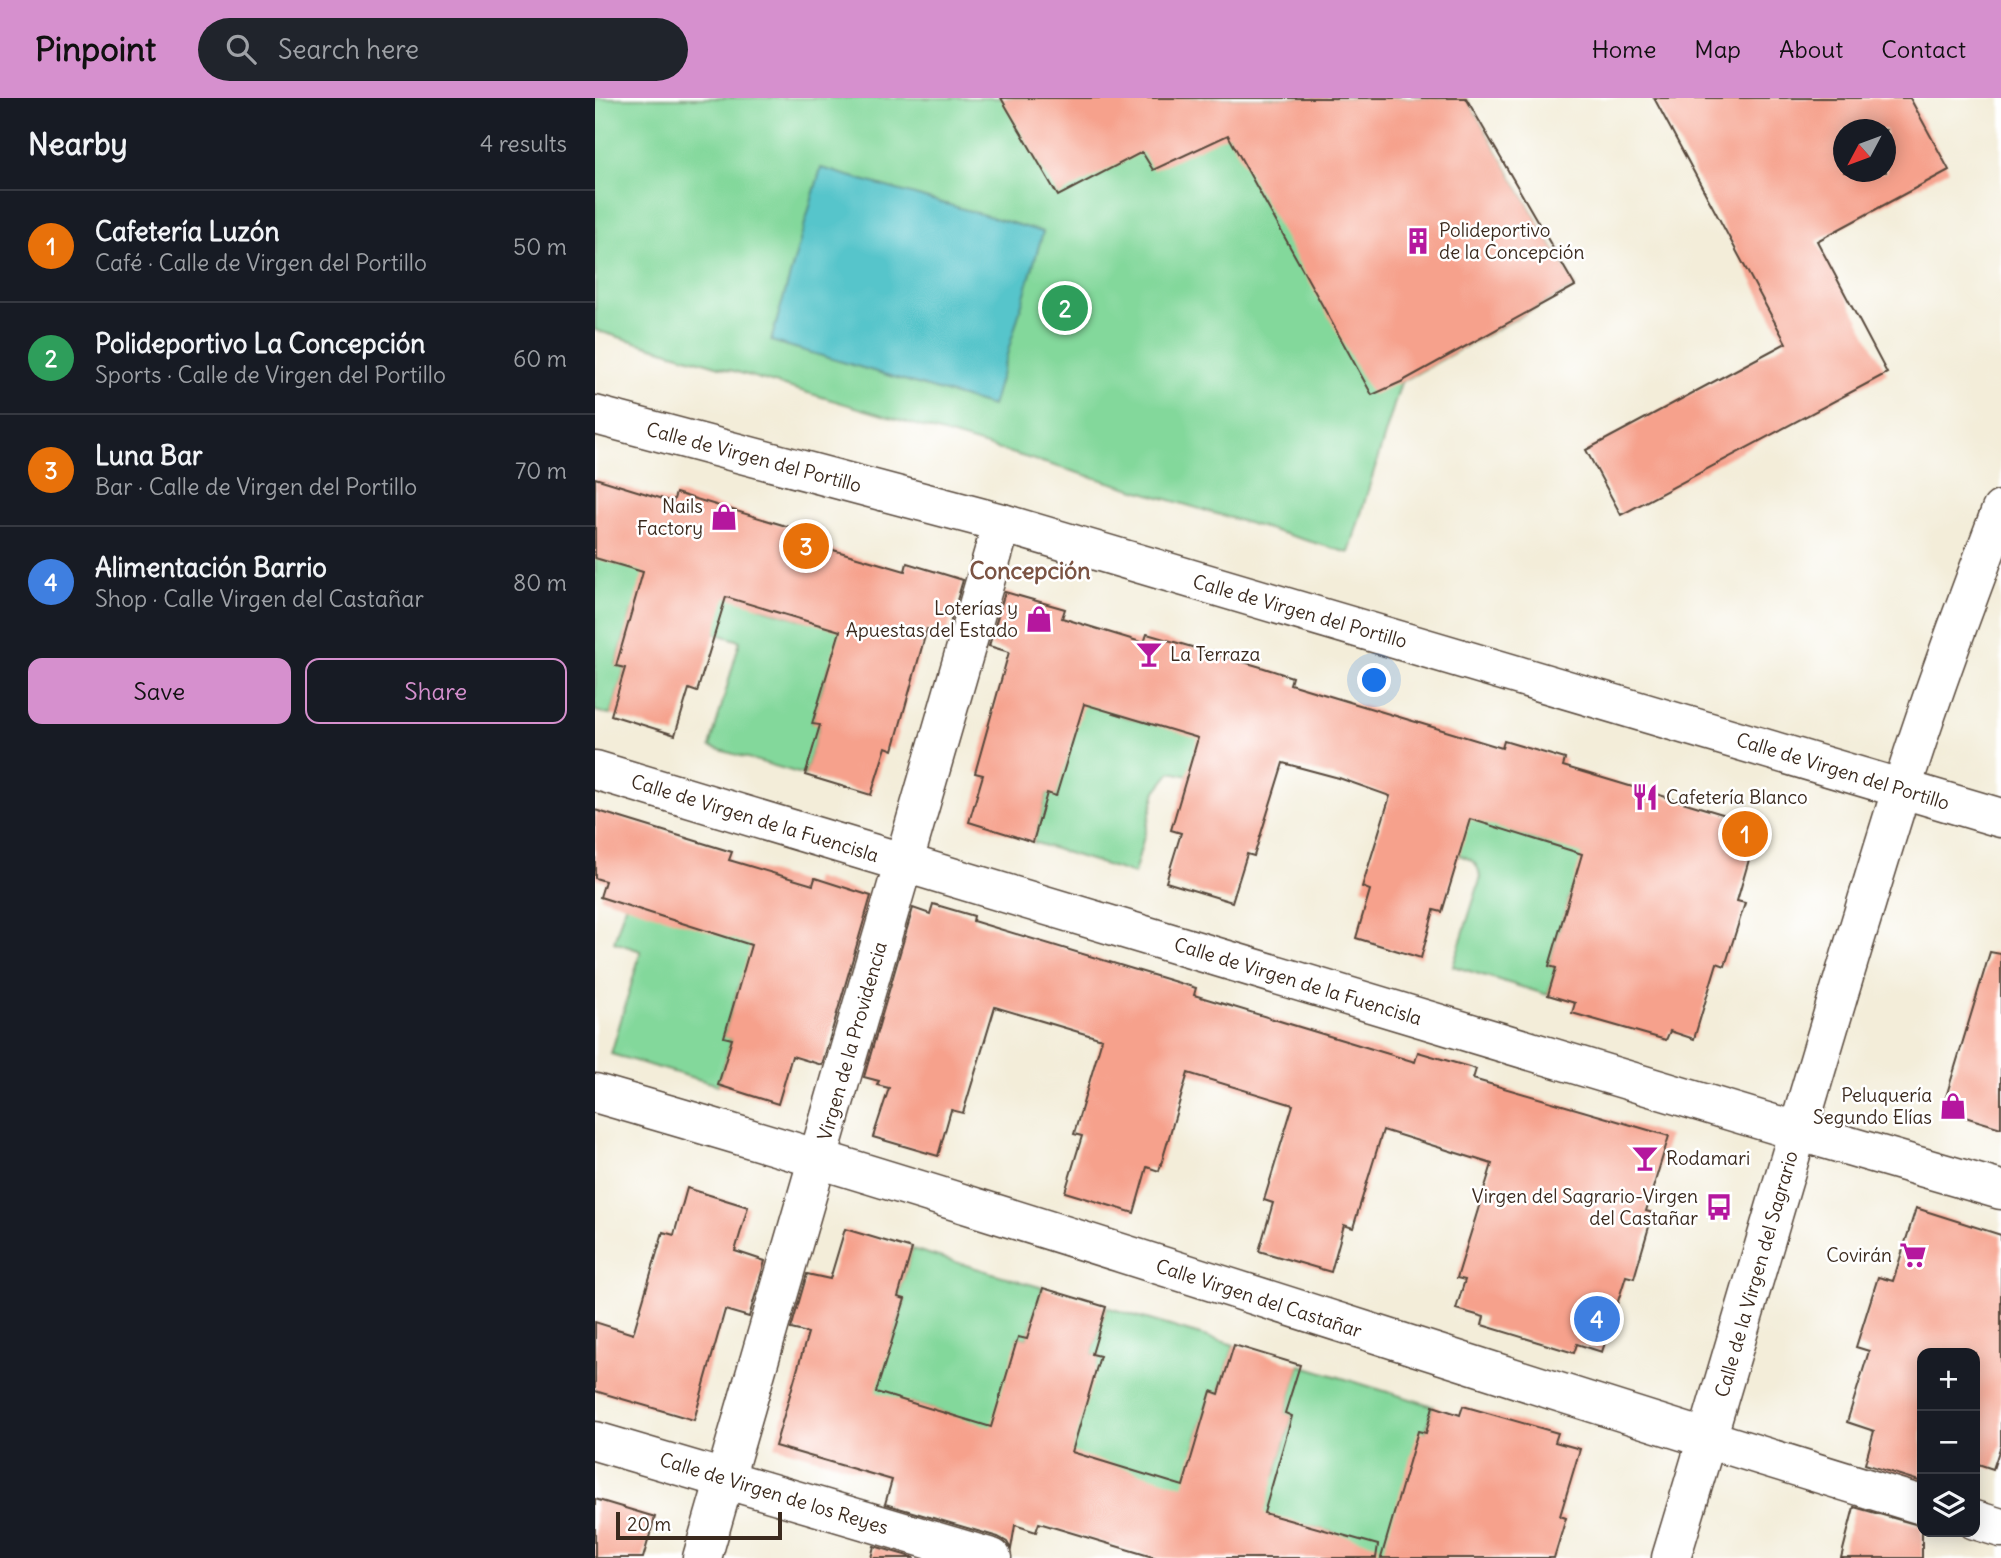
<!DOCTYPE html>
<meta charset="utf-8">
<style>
body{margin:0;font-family:Delius,sans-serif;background:#20242c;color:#f1f3f6}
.controls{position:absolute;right:21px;bottom:21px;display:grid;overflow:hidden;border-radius:14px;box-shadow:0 4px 18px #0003}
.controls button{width:63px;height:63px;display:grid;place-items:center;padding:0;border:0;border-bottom:2px solid #363941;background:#171b24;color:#f1f3f6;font:35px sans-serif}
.compass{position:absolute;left:1238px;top:21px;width:63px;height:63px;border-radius:50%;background:#171b24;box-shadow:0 4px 18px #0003;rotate:229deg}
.scale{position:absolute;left:21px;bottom:18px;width:166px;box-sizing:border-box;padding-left:7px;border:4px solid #3b2a1e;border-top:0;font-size:19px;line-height:24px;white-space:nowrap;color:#3b2a1e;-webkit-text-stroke:5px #fff;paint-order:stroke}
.you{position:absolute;left:780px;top:583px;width:24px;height:24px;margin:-18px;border:5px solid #fff;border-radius:50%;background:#1a73e8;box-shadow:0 0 0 10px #1a73e833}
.badge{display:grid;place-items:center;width:46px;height:46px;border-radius:50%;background:#d690ce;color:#fff;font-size:23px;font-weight:700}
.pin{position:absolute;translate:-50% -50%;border:4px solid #fff;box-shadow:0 2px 7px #0006}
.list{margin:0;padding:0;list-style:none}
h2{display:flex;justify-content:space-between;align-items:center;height:91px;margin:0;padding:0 28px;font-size:30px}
h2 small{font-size:23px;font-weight:400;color:#9ea1a6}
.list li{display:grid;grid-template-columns:46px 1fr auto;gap:21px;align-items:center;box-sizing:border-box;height:112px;padding:0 28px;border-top:2px solid #363941}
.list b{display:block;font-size:26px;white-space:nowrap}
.list p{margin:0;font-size:23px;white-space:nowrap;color:#9ea1a6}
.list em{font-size:23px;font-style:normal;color:#9ea1a6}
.actions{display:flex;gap:14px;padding:21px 28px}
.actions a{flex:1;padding:16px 0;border:2px solid #d690ce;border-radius:14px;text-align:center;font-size:24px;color:#d690ce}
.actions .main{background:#d690ce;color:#111}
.icon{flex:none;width:38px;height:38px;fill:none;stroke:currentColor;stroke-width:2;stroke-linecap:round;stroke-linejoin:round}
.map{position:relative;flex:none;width:1406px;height:1460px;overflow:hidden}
header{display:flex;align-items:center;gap:42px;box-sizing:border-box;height:98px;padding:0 35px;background:#d690ce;color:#111}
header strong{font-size:33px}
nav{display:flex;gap:38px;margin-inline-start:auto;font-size:24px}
.search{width:490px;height:63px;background:#20242c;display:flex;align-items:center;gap:18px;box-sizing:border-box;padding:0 24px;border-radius:38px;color:#9ea1a6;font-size:26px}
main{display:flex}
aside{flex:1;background:#171b24}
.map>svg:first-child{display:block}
.green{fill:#83d89b;stroke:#5f815c;stroke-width:2}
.water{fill:#57c5cb;stroke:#497874;stroke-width:2}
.building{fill:#f6a18c;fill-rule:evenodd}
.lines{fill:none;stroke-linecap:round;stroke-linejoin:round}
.minor-casing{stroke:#57473a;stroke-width:41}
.tertiary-casing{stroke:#57473a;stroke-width:41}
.minor{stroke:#fff;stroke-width:38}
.tertiary{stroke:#fff;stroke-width:38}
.labels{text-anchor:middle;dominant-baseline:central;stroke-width:5;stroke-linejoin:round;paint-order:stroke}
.poi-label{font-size:19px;fill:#3b2a1e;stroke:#fff;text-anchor:end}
.street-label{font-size:19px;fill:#3b2a1e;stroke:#fff}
.quarter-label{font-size:23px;font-weight:bold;fill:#7c5444;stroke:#fff}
</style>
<header>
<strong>Pinpoint</strong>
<div class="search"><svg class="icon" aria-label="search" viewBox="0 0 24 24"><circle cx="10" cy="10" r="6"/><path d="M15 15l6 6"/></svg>Search here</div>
<nav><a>Home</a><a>Map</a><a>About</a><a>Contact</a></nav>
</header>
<main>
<aside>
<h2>Nearby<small>4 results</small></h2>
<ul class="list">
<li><span class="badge" style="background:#e8710a">1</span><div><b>Cafetería Luzón</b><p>Café · Calle de Virgen del Portillo</p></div><em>50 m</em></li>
<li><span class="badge" style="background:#2e9e5b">2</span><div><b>Polideportivo La Concepción</b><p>Sports · Calle de Virgen del Portillo</p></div><em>60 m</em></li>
<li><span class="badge" style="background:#e8710a">3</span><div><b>Luna Bar</b><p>Bar · Calle de Virgen del Portillo</p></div><em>70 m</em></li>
<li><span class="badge" style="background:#3f7fe0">4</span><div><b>Alimentación Barrio</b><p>Shop · Calle Virgen del Castañar</p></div><em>80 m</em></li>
</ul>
<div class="actions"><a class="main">Save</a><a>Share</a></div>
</aside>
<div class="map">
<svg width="1406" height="1460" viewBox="0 0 1406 1460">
<rect width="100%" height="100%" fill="#fff"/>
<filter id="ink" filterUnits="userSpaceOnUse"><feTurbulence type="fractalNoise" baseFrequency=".0143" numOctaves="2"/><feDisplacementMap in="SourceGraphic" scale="14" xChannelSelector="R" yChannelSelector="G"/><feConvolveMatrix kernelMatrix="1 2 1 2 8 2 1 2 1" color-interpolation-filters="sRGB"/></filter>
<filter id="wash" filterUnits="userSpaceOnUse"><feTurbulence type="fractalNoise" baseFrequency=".00686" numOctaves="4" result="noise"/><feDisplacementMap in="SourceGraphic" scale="28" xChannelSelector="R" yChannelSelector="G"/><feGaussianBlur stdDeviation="1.57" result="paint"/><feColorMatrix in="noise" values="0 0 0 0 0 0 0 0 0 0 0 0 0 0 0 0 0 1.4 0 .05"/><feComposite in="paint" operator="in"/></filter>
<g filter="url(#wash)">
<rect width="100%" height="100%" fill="#f3edd9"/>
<!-- green -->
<g class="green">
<path d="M0 0H871L980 188 806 284 754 455 0 232Z"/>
<path d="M0 452C16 470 38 469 61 470L37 513 21 567 30 570 16 617 0 613Z"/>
<path d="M126 490 170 511 204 521 255 529 234 569 217 625 225 627 210 677 115 649 145 543 113 533Z"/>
<path d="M484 594 527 618 561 627 614 634 600 679 576 674 561 693 539 776 438 744 452 695 461 697Z"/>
<path d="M869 710 915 733 949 744 999 749 975 797 954 867 961 870 953 897 858 868 885 782C885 767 878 761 864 757Z"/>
<path d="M32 801 166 839 145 884 129 938 137 941 123 987 16 956 46 853 19 844Z"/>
<path d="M317 1151 448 1190 432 1241 423 1239 402 1341 356 1317 317 1305 269 1303 298 1239 310 1202 303 1199Z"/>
<path d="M511 1209 639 1247 624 1296 616 1294 599 1350 596 1399 467 1361 505 1258 497 1256Z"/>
<path d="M705 1267 838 1308 794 1459 739 1442 741 1435 711 1427 657 1418 681 1374 697 1319 690 1315Z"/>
</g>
<!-- water -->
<path class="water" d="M226 70 448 134 397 308 176 243Z"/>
<g id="blocks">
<!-- building -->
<g class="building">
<path d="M406 0H871L980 188 806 284 777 297 633 37 558 72 547 54 463 98Z"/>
<path d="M1059 0H1315L1354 72 1222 143 1292 275 1026 417 991 352 1191 245ZM1249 32H1291V74H1249Z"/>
<path d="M0 380 78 404 81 395 231 440 228 449 310 473 312 465 368 482 352 536 332 531 298 652 291 649 276 697 210 677 225 627 217 626 245 533 131 499 102 594 94 591 80 637 16 617 30 570 21 568 48 474 0 460Z"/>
<path d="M410 494 470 511 467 520 549 545 552 536 666 569 697 579 695 586 907 650 909 643 970 661 968 668 1164 727 1142 803 1150 805 1130 868 1122 865 1099 941 1075 933 1071 942 977 915 980 905 953 897 961 870 954 868 987 756 875 721 847 814 839 812 826 860 761 840 775 792 767 789 795 698 744 680 688 665 659 758 652 756 637 804 571 784 586 735 576 732 603 640 489 606 461 698 452 695 438 744 374 724 388 677 380 675 414 554 394 548Z"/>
<path d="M0 712 137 754 134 762 218 787 220 780 276 798 227 967 197 958 183 1006 123 987 137 941 129 939 156 847 5 799 10 783 0 780Z"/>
<path d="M338 806 379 818 378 823 601 890 599 897 820 964 823 954 881 971 878 981 1074 1038 1051 1113 1058 1115 1039 1180 1031 1178 1007 1254 982 1246 979 1255 887 1227 889 1219 861 1211 870 1182 862 1180 897 1066 788 1032 758 1130 749 1127 736 1174 664 1153 678 1105 669 1102 698 1007 593 975 564 1073 552 1069 539 1115 470 1094 487 1038 479 1036 507 941 400 909 368 1015 356 1012 343 1058 278 1039 294 990 282 987 284 983 269 979 318 810 335 816Z"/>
<path d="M1395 854 1406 856V1030L1347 1012Z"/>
<path d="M92 1090 153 1109 140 1153 170 1163 154 1219 130 1212 99 1322 0 1293V1224L38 1236 68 1134 79 1137Z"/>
<path d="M1321 1110 1406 1137V1347L1398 1371 1380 1365V1255H1327V1384L1270 1366 1279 1333 1252 1324 1274 1253 1261 1249 1283 1179 1298 1183Z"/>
<path d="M250 1131 317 1151 303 1199 310 1201 281 1294 396 1329 423 1239 432 1241 448 1190 511 1209 497 1256 505 1258 477 1354 588 1388 616 1293 624 1296 639 1247 705 1267 690 1315 697 1318 669 1415 783 1447 781 1460H561L444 1425 441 1434 420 1427 416 1451 412 1444 403 1439 290 1406 297 1382 180 1348 213 1235 196 1231 212 1176 235 1181Z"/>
<path d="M838 1308 865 1317 868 1308 963 1335 960 1344 985 1351 965 1418 971 1420 959 1460H786L823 1333 831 1335Z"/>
<path d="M0 1401 60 1419 48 1460H0Z"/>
<path d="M1259 1409 1327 1428V1460H1246Z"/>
<path d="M279 1448 320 1460H276Z"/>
</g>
</g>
</g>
<g filter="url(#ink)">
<use href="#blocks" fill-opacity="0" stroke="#57473a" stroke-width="2"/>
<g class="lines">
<defs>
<g id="minor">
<path d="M0 317 407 425 1406 720"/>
<path d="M0 672 1202 1033 1406 1092"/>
<path d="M0 995C445 1123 884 1273 1327 1407"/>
<path d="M0 1343 397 1460"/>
<path d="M1380 1422 1406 1430"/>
<path d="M107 1460 407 425"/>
</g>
<path id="tertiary" d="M1076 1460C1154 1204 1226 947 1306 693 1336 598 1371 505 1406 412"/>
</defs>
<!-- minor casing -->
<use href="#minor" class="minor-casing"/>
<!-- tertiary casing -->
<use href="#tertiary" class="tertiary-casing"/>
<!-- minor -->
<use href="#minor" class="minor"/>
<!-- tertiary -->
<use href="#tertiary" class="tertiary"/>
</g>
</g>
<!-- icons -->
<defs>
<symbol id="building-bare" viewBox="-9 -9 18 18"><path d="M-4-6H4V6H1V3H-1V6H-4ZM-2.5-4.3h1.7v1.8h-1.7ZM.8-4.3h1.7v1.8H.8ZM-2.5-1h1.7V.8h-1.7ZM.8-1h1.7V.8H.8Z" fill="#b5179e" stroke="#fff" stroke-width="2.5" paint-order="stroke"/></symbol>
<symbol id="shop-bare" viewBox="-9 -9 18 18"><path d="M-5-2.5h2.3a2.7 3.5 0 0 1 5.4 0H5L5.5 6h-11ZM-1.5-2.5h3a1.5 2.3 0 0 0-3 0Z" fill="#b5179e" stroke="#fff" stroke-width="2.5" paint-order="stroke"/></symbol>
<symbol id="bar-bare" viewBox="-9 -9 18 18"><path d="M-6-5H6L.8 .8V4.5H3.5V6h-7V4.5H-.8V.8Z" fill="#b5179e" stroke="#fff" stroke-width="2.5" paint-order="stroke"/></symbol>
<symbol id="restaurant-bare" viewBox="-9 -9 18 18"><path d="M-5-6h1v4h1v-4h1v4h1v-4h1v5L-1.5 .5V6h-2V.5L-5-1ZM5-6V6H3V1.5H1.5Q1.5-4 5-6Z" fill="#b5179e" stroke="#fff" stroke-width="2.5" paint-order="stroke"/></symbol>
<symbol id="bus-bare" viewBox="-9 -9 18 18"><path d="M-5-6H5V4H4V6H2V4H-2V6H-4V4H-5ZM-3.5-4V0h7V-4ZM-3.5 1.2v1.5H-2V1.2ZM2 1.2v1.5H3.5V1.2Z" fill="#b5179e" stroke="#fff" stroke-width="2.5" paint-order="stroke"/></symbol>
<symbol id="supermarket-bare" viewBox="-9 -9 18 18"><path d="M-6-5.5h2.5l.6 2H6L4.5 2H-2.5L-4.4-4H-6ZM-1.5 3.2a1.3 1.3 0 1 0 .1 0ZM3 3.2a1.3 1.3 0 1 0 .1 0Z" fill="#b5179e" stroke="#fff" stroke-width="2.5" paint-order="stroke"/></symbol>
</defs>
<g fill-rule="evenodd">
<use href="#building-bare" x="804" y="124" width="38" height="38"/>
<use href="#shop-bare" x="110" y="400" width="38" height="38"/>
<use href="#shop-bare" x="425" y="502" width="38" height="38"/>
<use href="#bar-bare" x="535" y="537" width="38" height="38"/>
<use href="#restaurant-bare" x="1031" y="680" width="38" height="38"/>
<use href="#shop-bare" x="1339" y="989" width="38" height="38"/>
<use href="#bar-bare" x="1031" y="1041" width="38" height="38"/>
<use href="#bus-bare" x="1105" y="1090" width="38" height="38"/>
<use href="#supermarket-bare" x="1299" y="1138" width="38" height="38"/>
</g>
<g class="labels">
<!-- poi labels -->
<g class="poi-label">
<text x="844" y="132" text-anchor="start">Polideportivo<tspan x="844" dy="22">de la Concepción</tspan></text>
<text x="108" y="408">Nails<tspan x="108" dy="22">Factory</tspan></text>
<text x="423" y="510">Loterías y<tspan x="423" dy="22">Apuestas del Estado</tspan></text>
<text x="575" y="556" text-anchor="start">La Terraza</text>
<text x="1071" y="699" text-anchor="start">Cafetería Blanco</text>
<text x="1337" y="997">Peluquería<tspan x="1337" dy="22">Segundo Elías</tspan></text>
<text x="1071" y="1060" text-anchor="start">Rodamari</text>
<text x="1103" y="1098">Virgen del Sagrario-Virgen<tspan x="1103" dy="22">del Castañar</tspan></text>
<text x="1297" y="1157">Covirán</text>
</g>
<!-- street labels -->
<g class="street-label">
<text transform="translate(159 359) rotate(15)">Calle de Virgen del Portillo</text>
<text transform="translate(705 513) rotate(16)">Calle de Virgen del Portillo</text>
<text transform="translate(1248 673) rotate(17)">Calle de Virgen del Portillo</text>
<text transform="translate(160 720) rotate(17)">Calle de Virgen de la Fuencisla</text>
<text transform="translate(703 883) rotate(17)">Calle de Virgen de la Fuencisla</text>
<text transform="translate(257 943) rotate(-74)">Virgen de la Providencia</text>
<text transform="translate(1161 1176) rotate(-74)">Calle de la Virgen del Sagrario</text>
<text transform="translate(664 1200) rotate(18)">Calle Virgen del Castañar</text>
<text transform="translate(179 1395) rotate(17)">Calle de Virgen de los Reyes</text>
</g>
<!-- quarter labels -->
<g class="quarter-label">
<text x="435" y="472">Concepción</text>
</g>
</g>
</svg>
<div class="controls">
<button>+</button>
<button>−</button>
<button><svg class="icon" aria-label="layers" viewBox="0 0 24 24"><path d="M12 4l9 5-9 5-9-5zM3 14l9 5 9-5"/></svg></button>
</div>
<svg class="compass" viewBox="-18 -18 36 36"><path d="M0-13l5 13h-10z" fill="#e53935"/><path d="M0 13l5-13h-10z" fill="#9ea1a6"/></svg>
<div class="scale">20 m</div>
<div class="you"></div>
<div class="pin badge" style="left:1150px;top:736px;background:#e8710a">1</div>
<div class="pin badge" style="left:470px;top:210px;background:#2e9e5b">2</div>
<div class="pin badge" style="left:211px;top:448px;background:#e8710a">3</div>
<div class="pin badge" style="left:1002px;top:1221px;background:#3f7fe0">4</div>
</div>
</main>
